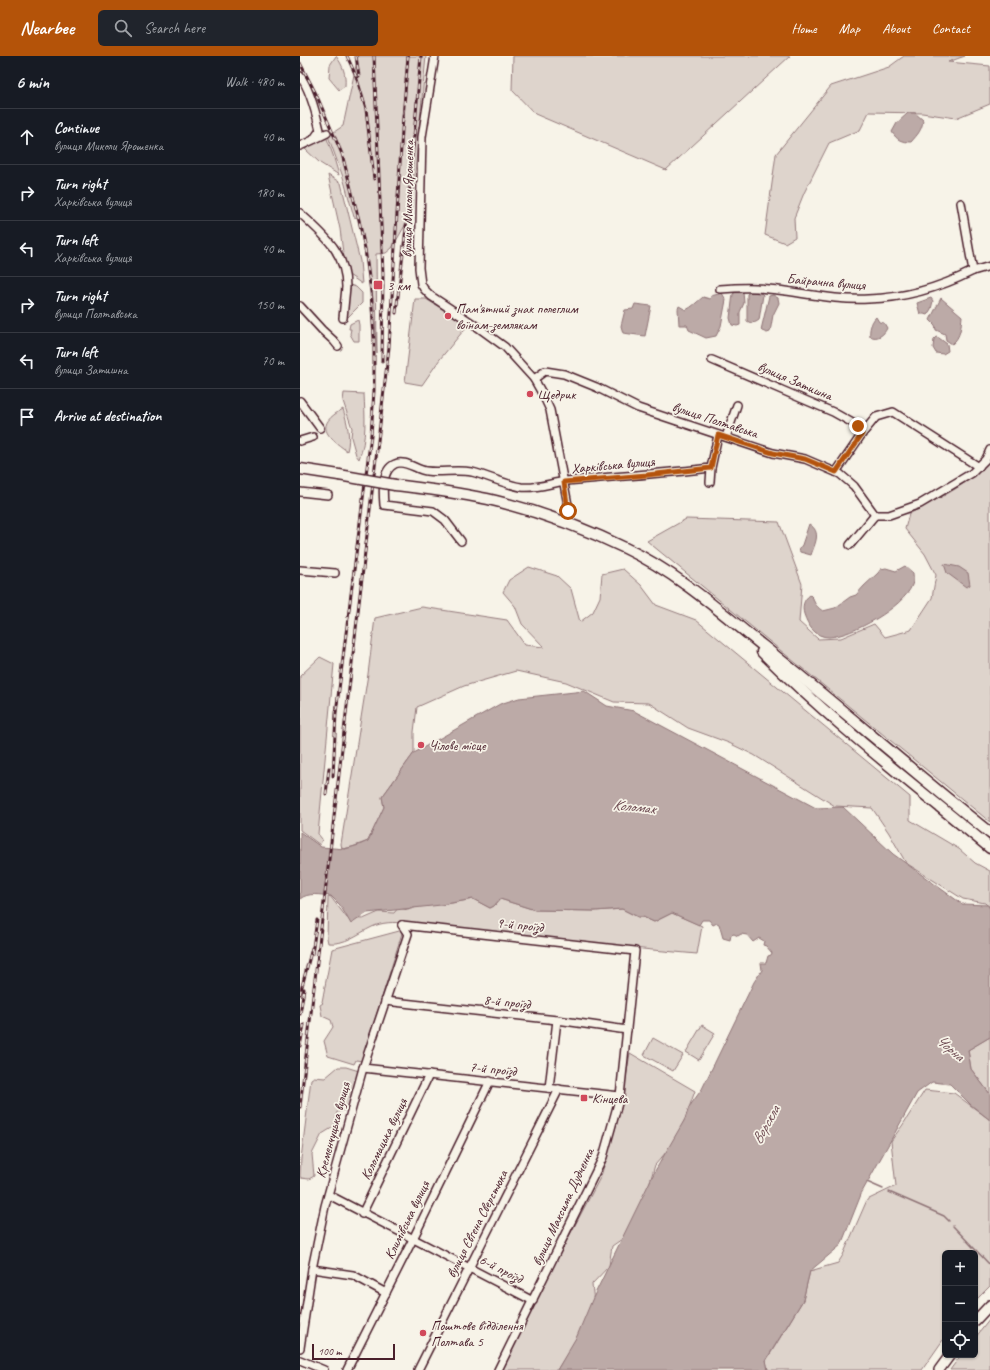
<!DOCTYPE html>
<meta charset="utf-8">
<style>
body{margin:0;font-family:Caveat,sans-serif;background:#20242c;color:#f1f3f6}
.controls{position:absolute;right:12px;bottom:12px;display:grid;overflow:hidden;border-radius:6px;box-shadow:0 1px 3px #0004}
.controls button{width:36px;height:36px;display:grid;place-items:center;padding:0;border:0;border-bottom:1px solid #363941;background:#171b24;color:#f1f3f6;font:20px sans-serif}
.scale{position:absolute;left:12px;bottom:10px;width:83px;box-sizing:border-box;padding-left:4px;border:2px solid #4a1f2b;border-top:0;font-size:11px;line-height:14px;white-space:nowrap;color:#4a1f2b;-webkit-text-stroke:3px #f7f3e8;paint-order:stroke}
.stop{position:absolute;width:12px;height:12px;margin:-9px;border:3px solid #b45309;border-radius:50%;background:#fff}
.stop.end{background:#b45309;border-color:#fff;box-shadow:0 1px 4px #0008}
.list{margin:0;padding:0;list-style:none}
h2{display:flex;justify-content:space-between;align-items:center;height:52px;margin:0;padding:0 16px;font-size:17px}
h2 small{font-size:13px;font-weight:400;color:#9ea1a6}
.list li{display:grid;grid-template-columns:26px 1fr auto;gap:12px;align-items:center;box-sizing:border-box;height:56px;padding:0 16px;border-top:1px solid #363941}
.list b{display:block;font-size:15px;white-space:nowrap}
.list p{margin:0;font-size:13px;white-space:nowrap;color:#9ea1a6}
.list em{font-size:13px;font-style:normal;color:#9ea1a6}
.icon{flex:none;width:22px;height:22px;fill:none;stroke:currentColor;stroke-width:2;stroke-linecap:round;stroke-linejoin:round}
.map{position:relative;flex:none;width:690px;height:1314px;overflow:hidden}
header{display:flex;align-items:center;gap:24px;box-sizing:border-box;height:56px;padding:0 20px;background:#b45309;color:#fff}
header strong{font-size:19px}
nav{display:flex;gap:22px;margin-inline-start:auto;font-size:14px}
.search{width:280px;height:36px;background:#20242c;display:flex;align-items:center;gap:10px;box-sizing:border-box;padding:0 14px;border-radius:6px;color:#9ea1a6;font-size:15px}
main{display:flex}
aside{flex:1;background:#171b24}
.map>svg:first-child{display:block}
.green{fill:#ded4cc;stroke:#947a7c}
.water{fill:#bcaaa7;stroke:#8e7275}
.lines{fill:none;stroke-linecap:round;stroke-linejoin:round}
.stream{stroke:#8e7275;stroke-width:1.5}
.minor-casing{stroke:#4a1f2b;stroke-width:10}
.major-casing{stroke:#4a1f2b;stroke-width:12}
.highway-casing{stroke:#4a1f2b;stroke-width:13}
.minor{stroke:#f7f3e8;stroke-width:7}
.major{stroke:#f7f3e8;stroke-width:9}
.highway{stroke:#f7f3e8;stroke-width:10}
.rail-casing{stroke:#4a1f2b;stroke-width:3}
.rail{stroke:#f7f3e8;stroke-width:1.5;stroke-dasharray:4.5;stroke-linecap:butt}
.highway-bridge-casing{stroke:#4a1f2b;stroke-width:13;stroke-linecap:butt}
.highway-bridge{stroke:#f7f3e8;stroke-width:10}
.route{stroke:#b45309;stroke-width:5}
.poi-dot{fill:#d1495b;stroke:#f7f3e8;stroke-width:1.5}
.labels{text-anchor:middle;dominant-baseline:central;stroke-width:3.5;stroke-linejoin:round;paint-order:stroke}
.street-label{font-size:14px;fill:#4a1f2b;stroke:#f7f3e8}
.poi-label{font-size:14px;fill:#4a1f2b;stroke:#f7f3e8;text-anchor:start}
.water-label{font-size:15px;font-style:italic;fill:#6c4950;stroke:#f7f3e8}
</style>
<header>
<strong>Nearbee</strong>
<div class="search"><svg class="icon" aria-label="search" viewBox="0 0 24 24"><circle cx="10" cy="10" r="6"/><path d="M15 15l6 6"/></svg>Search here</div>
<nav><a>Home</a><a>Map</a><a>About</a><a>Contact</a></nav>
</header>
<main>
<aside>
<h2>6 min<small>Walk · 480 m</small></h2>
<ul class="list">
<li><svg class="icon" aria-label="ahead" viewBox="0 0 24 24"><path d="M12 20V5M6 11l6-6 6 6"/></svg><div><b>Continue</b><p>вулиця Миколи Ярошенка</p></div><em>40 m</em></li>
<li><svg class="icon" aria-label="right" viewBox="0 0 24 24"><path d="M7 20v-9h11M14 6l5 5-5 5"/></svg><div><b>Turn right</b><p>Харківська вулиця</p></div><em>180 m</em></li>
<li><svg class="icon" aria-label="left" viewBox="0 0 24 24"><path d="M17 20v-9H6M10 6l-5 5 5 5"/></svg><div><b>Turn left</b><p>Харківська вулиця</p></div><em>40 m</em></li>
<li><svg class="icon" aria-label="right" viewBox="0 0 24 24"><path d="M7 20v-9h11M14 6l5 5-5 5"/></svg><div><b>Turn right</b><p>вулиця Полтавська</p></div><em>150 m</em></li>
<li><svg class="icon" aria-label="left" viewBox="0 0 24 24"><path d="M17 20v-9H6M10 6l-5 5 5 5"/></svg><div><b>Turn left</b><p>вулиця Затишна</p></div><em>70 m</em></li>
<li><svg class="icon" aria-label="arrive" viewBox="0 0 24 24"><path d="M6 21V4h12l-3 4 3 4H6"/></svg><div><b>Arrive at destination</b></div></li>
</ul>
</aside>
<div class="map">
<svg width="690" height="1314" viewBox="0 0 690 1314">
<rect width="100%" height="100%" fill="#f7f3e8"/>
<filter id="ink" filterUnits="userSpaceOnUse"><feTurbulence type="fractalNoise" baseFrequency=".025" numOctaves="2"/><feDisplacementMap in="SourceGraphic" scale="8" xChannelSelector="R" yChannelSelector="G"/><feConvolveMatrix kernelMatrix="1 2 1 2 8 2 1 2 1" color-interpolation-filters="sRGB"/></filter>
<g filter="url(#ink)">
<!-- green -->
<g class="green">
<path d="M36 0C43 10 46 17 45 30L39 34 29 22 30 9Z"/>
<path d="M58 0H126L111 159 92 192 86 197 76 198 77 297 74 247 58 162 54 161 43 121 28 80 43 70Z"/>
<path d="M213 0H490L366 114 235 58 212 34Z"/>
<path d="M604 0H665L648 6 690 10V48L656 62 622 57 569 56 560 74 529 87 504 137 494 162 495 181 485 187 465 179 476 98 531 30 589 11Z"/>
<path d="M26 80 33 99 39 119 20 107 5 93Z"/>
<path d="M28 119 41 127 60 205 62 228 49 219 43 197 40 173Z"/>
<path d="M50 229 56 231 62 237V247L46 263Z"/>
<path d="M115 243H126L168 269 140 303 122 329 105 326Z"/>
<path d="M58 264 59 269V285H54L50 278 51 273H49L50 268Z"/>
<path d="M44 337 64 338C65 360 67 383 59 403L56 399 51 381 52 372 43 345Z"/>
<path d="M43 353C47 366 51 381 47 395 26 380 14 369 43 353Z"/>
<path d="M690 401V766L347 485 386 463 479 466 502 528 499 566 518 583 541 582 574 568 585 581 611 574 632 542 636 519 625 498 605 473 609 458C631 446 680 424 690 401Z"/>
<path d="M229 511 257 520 271 533 280 566 293 556 300 541 302 518 323 513 341 529 356 549 396 564 610 741V764L659 793 675 807 690 815V852L685 847 663 843 606 807 589 777 572 752 535 750 454 699 429 687 388 672 349 647 314 646 266 626 216 615 164 630 117 651 114 676V697L82 741 84 751 68 785 52 791 42 793 41 788 68 618 75 562 122 551 207 564 225 589 244 591 222 568 215 550 203 536 209 524Z"/>
<path d="M20 601 34 608 18 778 22 783 20 789 0 774V620Z"/>
<path d="M30 840 47 862 63 863 79 856 94 857 98 852 108 854 126 848 152 847 173 843 190 852 194 850 200 843 235 854 295 855 322 853 338 861H343L354 866 372 857 402 870 397 898C334 893 272 885 210 878 175 874 140 868 105 867 94 866 82 866 72 871 57 878 45 889 28 887L27 882 28 841Z"/>
<path d="M103 874 62 1005 56 1004 54 1008 28 1000 24 985 33 971 31 964 22 960 20 949 23 947 22 946 32 893Z"/>
<path d="M402 969 415 977 399 1004 386 996Z"/>
<path d="M690 981V1038L671 1013 668 994Z"/>
<path d="M353 982 383 999 373 1015 344 999Z"/>
<path d="M330 997 395 1035 385 1063 374 1087 355 1109 345 1142 325 1181 312 1190 309 1210 292 1228C292 1233 294 1239 293 1243 287 1268 270 1293 257 1314H202L256 1205 301 1120 321 1053Z"/>
<path d="M38 1011H46L59 1015 57 1027 50 1053 37 1056 35 1070 22 1078 12 1098 14 1120 9 1123 1 1122 0 1120 1 1103 11 1023 14 1021 25 1022Z"/>
<path d="M625 1034 654 1037 690 1064V1230L675 1245V1197H645V1281L622 1314H468L466 1305 503 1244 510 1215 538 1207 543 1199 567 1144 596 1130 591 1085 602 1070Z"/>
<path d="M690 1263V1314H650L661 1299H675V1282Z"/>
</g>
<!-- water -->
<g class="water">
<path d="M608 57H615L623 64C622 74 618 78 611 86 601 86 597 84 592 76L597 67Z"/>
<path d="M436 236H443L444 247 440 256V269L437 270 432 269 430 262 433 238Z"/>
<path d="M450 236 461 237 463 239 459 264 456 266 451 267 447 265V238Z"/>
<path d="M422 237 426 244 421 270 416 280 406 282 389 274 387 269H379L378 253 379 250 386 254C392 251 397 246 403 241L410 243 411 240Z"/>
<path d="M473 239 478 242 479 247 473 259 470 276 467 277 462 275 461 274 469 240Z"/>
<path d="M631 242 633 245 631 253 627 259 624 258H620L617 247Z"/>
<path d="M641 242 662 260C661 270 661 281 652 288L646 284 645 278 636 274 635 269 630 264Z"/>
<path d="M335 248 351 250 345 280 323 277 321 270 325 254 333 253Z"/>
<path d="M576 261 579 266 584 267 587 272C584 279 577 284 570 280 569 274 571 266 576 261Z"/>
<path d="M636 281 639 282 647 288 648 295 643 298 636 297 633 292 634 283Z"/>
<path d="M509 468C522 476 515 487 511 499L500 496 499 493 502 489Z"/>
<path d="M644 508 659 511 668 517 670 529 666 531 647 517Z"/>
<path d="M605 510 613 517C613 520 614 525 612 529 604 551 552 580 529 581 515 581 508 570 504 558 502 551 503 544 510 539L513 542C514 548 518 552 523 555L535 552 550 541 556 539 564 530 578 517 581 513 586 512 596 515Z"/>
<path d="M284 635 307 650 334 655 516 752 543 751 593 798 662 848 688 849 690 853V981L668 994 671 1013 690 1038V1064L671 1049 650 1028 632 1026 617 1037 562 1136 541 1189 510 1215 503 1244 466 1304 468 1314H257L277 1280 292 1244 355 1115 385 1063 389 1051 402 1033 454 926 462 914 461 907H466L468 900 471 899 472 897 466 890 463 889 464 885 459 882 453 886 447 879 441 878 438 880 434 878 431 879 430 884 423 882 419 868 417 867 413 869 409 864H402L399 869 372 857 354 866 343 861H338L322 853 295 855 235 854 200 843 194 850 190 852 173 843 141 849 67 857 51 868 40 849 31 840C21 839 8 836 0 843V776L21 791 45 793 59 789 68 785 84 751 82 741 114 697 200 648 219 642Z"/>
</g>
<g class="lines">
<!-- stream -->
<g class="stream">
<path d="M567 1126 583 1133"/>
<path d="M589 1136 644 1160 649 1165"/>
<path d="M653 1170 690 1209"/>
</g>
<defs>
<g id="minor">
<path d="M135 0 122 81 119 212 121 228 124 233 131 240 172 267 205 291 234 323 243 339 250 354 268 449 269 468"/>
<path d="M0 20C10 33 16 57 20 74L13 84 0 90"/>
<path d="M15 83 27 77"/>
<path d="M661 147 673 215 690 210"/>
<path d="M0 157C23 179 46 195 46 231 45 241 44 251 43 262"/>
<path d="M420 233C432 232 445 231 457 232 494 234 531 245 568 243 605 242 641 231 673 215"/>
<path d="M0 250 22 274 34 285 38 290"/>
<path d="M412 304 533 356 558 370 562 378"/>
<path d="M234 323 245 315 264 318 296 331 338 352 473 397 505 403 540 418 554 430 575 459"/>
<path d="M0 345 20 372"/>
<path d="M426 381 437 349"/>
<path d="M0 385 13 381"/>
<path d="M536 416 562 378 576 361 593 356 679 411"/>
<path d="M410 426 411 412"/>
<path d="M0 436 28 439"/>
<path d="M575 459H589L620 448 672 417 686 403 690 394"/>
<path d="M161 485 145 464 133 455 84 449C83 437 81 414 95 408 104 403 117 414 126 415 141 417 157 413 172 416 188 420 204 428 221 431 237 433 250 427 266 425 314 420 363 418 411 412L418 379"/>
<path d="M550 489 575 459"/>
<path d="M0 514 35 517"/>
<path d="M102 869 335 895 320 1040 303 1101 198 1314"/>
<path d="M85 945 257 964 327 974"/>
<path d="M63 1012 320 1040"/>
<path d="M249 1032 257 964"/>
<path d="M29 1139 233 1245"/>
<path d="M62 1158 129 1019"/>
<path d="M12 1213 53 1219 86 1237"/>
<path d="M0 1292 12 1213 25 1150 63 1012 108 878 102 869"/>
<path d="M0 1304 24 1314"/>
<path d="M47 1314 113 1183 190 1025"/>
<path d="M118 1314 259 1033"/>
</g>
<g id="major">
<path d="M675 1265 690 1249"/>
<path d="M639 1314 650 1299"/>
</g>
<g id="highway">
<path d="M0 413 39 419"/>
<path d="M95 429C128 433 163 437 196 445 240 456 284 472 325 492 376 516 420 555 463 590 540 651 613 716 690 777"/>
<path d="M462 596C533 667 613 728 690 792"/>
</g>
</defs>
<!-- minor casing -->
<use href="#minor" class="minor-casing"/>
<!-- major casing -->
<use href="#major" class="major-casing"/>
<!-- highway casing -->
<use href="#highway" class="highway-casing"/>
<!-- minor -->
<use href="#minor" class="minor"/>
<!-- major -->
<use href="#major" class="major"/>
<!-- highway -->
<use href="#highway" class="highway"/>
<defs>
<g id="rail">
<path d="M47 0 56 20 66 53 74 123"/>
<path d="M56 0 59 20"/>
<path d="M74 0 83 218 82 306"/>
<path d="M0 7 16 38 42 98 59 164 65 193 71 236 74 282V335L71 379 36 657 33 720"/>
<path d="M96 257 106 172 121 0"/>
<path d="M26 738 29 712"/>
<path d="M12 898 17 864"/>
<path d="M0 938 12 892"/>
<path d="M0 958 4 933"/>
<path d="M0 990 4 969"/>
<path d="M0 1051 89 291 102 74 108 0"/>
</g>
</defs>
<!-- rail casing -->
<use href="#rail" class="rail-casing"/>
<!-- rail -->
<use href="#rail" class="rail"/>
<defs>
<path id="highway-bridge" d="M39 419 95 429"/>
</defs>
<!-- highway-bridge casing -->
<use href="#highway-bridge" class="highway-bridge-casing"/>
<!-- highway-bridge -->
<use href="#highway-bridge" class="highway-bridge"/>
</g>
</g>
<g class="lines" filter="url(#ink)">
<!-- route -->
<path class="route" d="M268 455 264 426 347 419 411 412 418 379 473 397 505 403 536 416 562 378 558 370"/>
</g>
<!-- markers -->
<g class="poi-dot">
<rect x="73" y="224" width="10" height="10" rx="2"/>
<circle cx="148" cy="260" r="4"/>
<circle cx="230" cy="338" r="4"/>
<circle cx="121" cy="689" r="4"/>
<rect x="280" y="1038" width="8" height="8" rx="2"/>
<circle cx="123" cy="1277" r="4"/>
</g>
<g class="labels">
<!-- street labels -->
<g class="street-label">
<text transform="translate(108 143) rotate(-89)">вулиця Миколи Ярошенка</text>
<text transform="translate(526 226) rotate(5)">Байрачна вулиця</text>
<text transform="translate(495 325) rotate(23)">вулиця Затишна</text>
<text transform="translate(415 364) rotate(18)">вулиця Полтавська</text>
<text transform="translate(313 409) rotate(-5)">Харківська вулиця</text>
<text transform="translate(220 869) rotate(6)">9-й проїзд</text>
<text transform="translate(207 946) rotate(6)">8-й проїзд</text>
<text transform="translate(193 1013) rotate(6)">7-й проїзд</text>
<text transform="translate(33 1074) rotate(-75)">Кременчуцька вулиця</text>
<text transform="translate(84 1083) rotate(-64)">Коломацька вулиця</text>
<text transform="translate(263 1151) rotate(-65)">вулиця Максима Дудченка</text>
<text transform="translate(107 1164) rotate(-64)">Климівська вулиця</text>
<text transform="translate(177 1168) rotate(-63)">вулиця Євгена Сверстюка</text>
<text transform="translate(201 1213) rotate(27)">6-й проїзд</text>
</g>
<!-- poi labels -->
<g class="poi-label">
<text x="87" y="229">3 км</text>
<text x="156" y="252">Пам'ятний знак полеглим<tspan x="156" dy="16">воїнам-землякам</tspan></text>
<text x="238" y="338">Щедрик</text>
<text x="129" y="689">Чілове місце</text>
<text x="292" y="1042">Кінцева</text>
<text x="131" y="1269">Поштове відділення<tspan x="131" dy="16">Полтава 5</tspan></text>
</g>
<!-- water labels -->
<g class="water-label">
<text transform="translate(334 751) rotate(6)">Коломак</text>
<text transform="translate(650 992) rotate(41)">Чорна</text>
<text transform="translate(466 1069) rotate(-61)">Ворскла</text>
</g>
</g>
</svg>
<div class="controls">
<button>+</button>
<button>−</button>
<button><svg class="icon" aria-label="locate" viewBox="0 0 24 24"><circle cx="12" cy="12" r="6"/><path d="M12 2v4M12 18v4M2 12h4M18 12h4"/></svg></button>
</div>
<div class="scale">100 m</div>
<div class="stop" style="left:268px;top:455px"></div>
<div class="stop end" style="left:558px;top:370px"></div>
</div>
</main>
